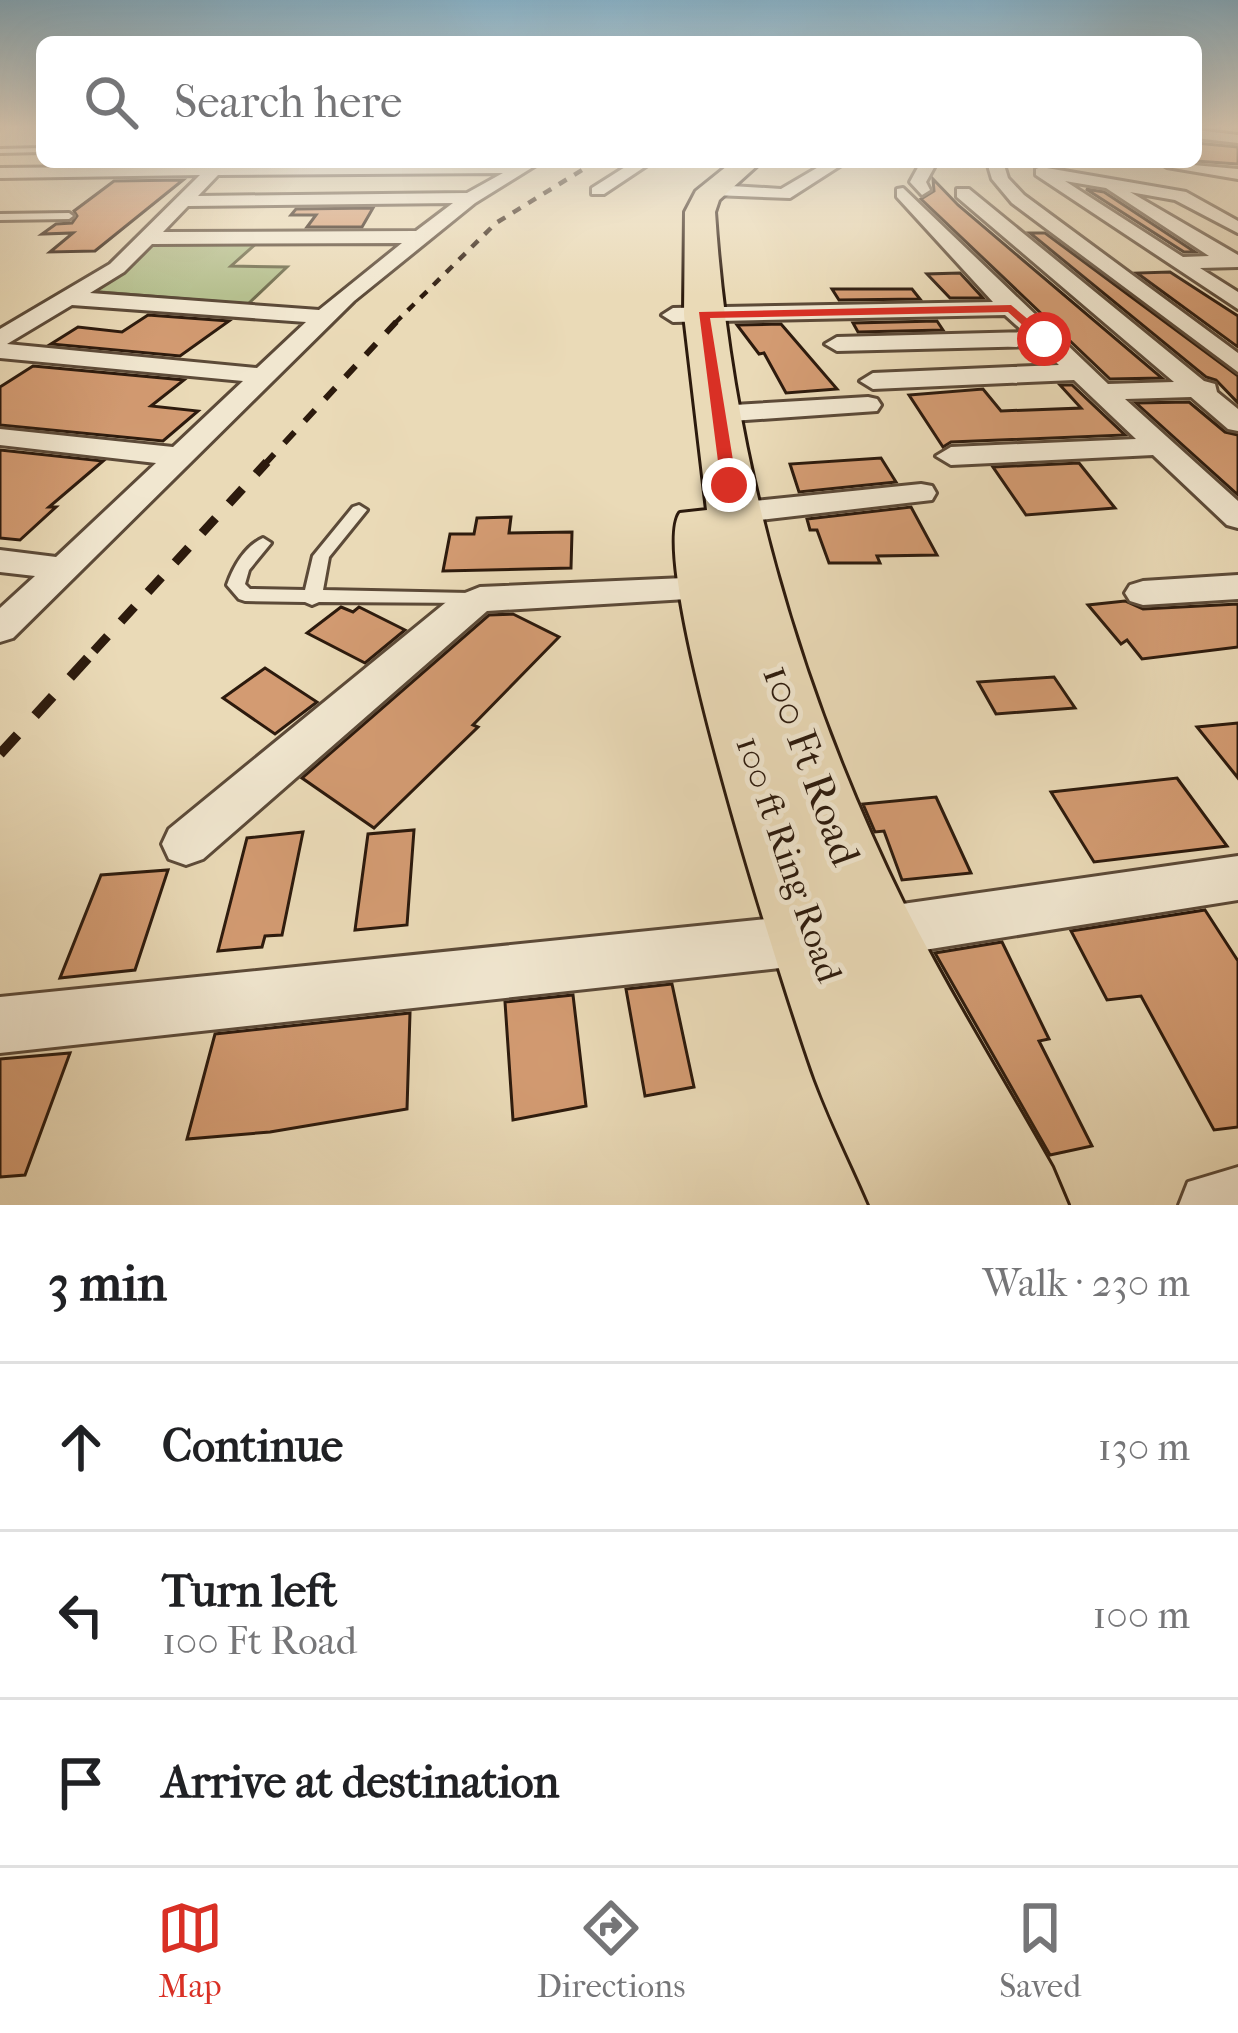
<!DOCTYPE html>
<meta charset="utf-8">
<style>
body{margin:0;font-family:"IM FELL French Canon",serif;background:#f2f2f2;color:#202124}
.stop{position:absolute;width:36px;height:36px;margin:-27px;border:9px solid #d93025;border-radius:50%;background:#fff}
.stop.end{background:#d93025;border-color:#fff;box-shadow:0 3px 12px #0008}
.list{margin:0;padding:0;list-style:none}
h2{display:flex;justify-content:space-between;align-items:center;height:156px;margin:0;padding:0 48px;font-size:51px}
h2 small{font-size:39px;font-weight:400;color:#757577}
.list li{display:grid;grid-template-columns:78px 1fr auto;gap:36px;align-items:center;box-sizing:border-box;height:168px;padding:0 48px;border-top:3px solid #e0e0e0}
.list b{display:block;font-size:45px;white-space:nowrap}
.list p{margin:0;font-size:39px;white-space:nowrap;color:#757577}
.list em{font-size:39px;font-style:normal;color:#757577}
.icon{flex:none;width:66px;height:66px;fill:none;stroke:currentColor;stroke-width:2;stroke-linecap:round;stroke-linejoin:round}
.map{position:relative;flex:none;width:1238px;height:1205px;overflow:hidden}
.search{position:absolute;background:#fff;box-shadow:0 12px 48px #0002;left:36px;right:36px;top:36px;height:132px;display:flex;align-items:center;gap:30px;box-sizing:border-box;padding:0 42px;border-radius:18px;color:#757577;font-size:45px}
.sheet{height:660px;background:#fff}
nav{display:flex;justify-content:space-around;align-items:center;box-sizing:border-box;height:168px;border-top:3px solid #e0e0e0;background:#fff;font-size:33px;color:#757577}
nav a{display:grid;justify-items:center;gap:6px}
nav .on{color:#d93025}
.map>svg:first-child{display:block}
.green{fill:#b6c08f;stroke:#716d4e;stroke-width:3}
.building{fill:#d39b72;stroke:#2c1a0d;stroke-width:3}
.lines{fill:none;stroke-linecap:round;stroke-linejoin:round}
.service-casing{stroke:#5c4a38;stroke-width:6}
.minor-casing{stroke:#5c4a38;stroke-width:6}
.primary-casing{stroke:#2c1a0d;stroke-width:6}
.service{fill:#f1e7d0;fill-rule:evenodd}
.minor{fill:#f1e7d0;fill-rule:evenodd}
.primary{fill:#eadab7;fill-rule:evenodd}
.rail-far3{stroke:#2c1a0d;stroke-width:4.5;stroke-dasharray:9 9;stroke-linecap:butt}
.rail-far2{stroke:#2c1a0d;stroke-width:6;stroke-dasharray:15 15;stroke-linecap:butt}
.rail-far1{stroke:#2c1a0d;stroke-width:9;stroke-dasharray:20 20;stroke-linecap:butt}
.rail{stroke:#2c1a0d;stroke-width:10;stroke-dasharray:26 26;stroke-linecap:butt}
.route{fill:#d93025}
.labels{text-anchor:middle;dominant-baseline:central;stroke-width:10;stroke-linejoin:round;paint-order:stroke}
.street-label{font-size:36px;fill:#2c1a0d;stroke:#f1e7d0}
.near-street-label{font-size:42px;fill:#2c1a0d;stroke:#f1e7d0}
</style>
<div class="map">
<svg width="1238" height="1205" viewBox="0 0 1238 1205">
<rect width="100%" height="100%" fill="#eadab7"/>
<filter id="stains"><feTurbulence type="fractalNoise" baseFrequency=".00167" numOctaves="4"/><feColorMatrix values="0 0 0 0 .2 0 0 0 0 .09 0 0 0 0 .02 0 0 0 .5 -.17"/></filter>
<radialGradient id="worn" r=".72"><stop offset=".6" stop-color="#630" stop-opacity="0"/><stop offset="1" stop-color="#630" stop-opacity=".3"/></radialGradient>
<!-- green -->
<path class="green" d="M152 241H259L231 266 287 267 248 304 88 291 131 265Z"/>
<!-- building -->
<g class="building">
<path d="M1196 143 1238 147V164L1196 161Z"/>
<path d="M933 179 958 205 1162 378 1110 379 921 199 934 191Z"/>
<path d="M183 180 95 251 50 252 73 233 42 234 56 224 72 223 77 216 74 211 114 181Z"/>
<path d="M1086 189 1104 192 1195 252H1184Z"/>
<path d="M373 208 362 227H307L316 215H291L296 209Z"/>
<path d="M1030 233H1045L1238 376V403L1216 380 1206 377Z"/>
<path d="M1170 272 1238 316V347L1137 273Z"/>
<path d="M960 273 983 298H950L927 274Z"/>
<path d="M832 289H912L920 299 839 300Z"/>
<path d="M148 315 229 321 180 356 51 344 78 327 122 332Z"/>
<path d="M937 321 943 330 858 332 853 323Z"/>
<path d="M781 324 806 353 837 389 786 393 764 353 759 354 737 325Z"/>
<path d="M33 366 184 380 151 406 198 411 163 441 0 425V387Z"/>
<path d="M1060 385H1072L1125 435 951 442 943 447 909 395 983 389 1001 411 1081 408Z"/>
<path d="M1189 402 1225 432 1238 435V495L1136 403Z"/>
<path d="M0 450 103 461 49 507H56L20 540 0 538Z"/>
<path d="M881 458 896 482 799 492 790 464Z"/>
<path d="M1079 463 1115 508 1026 515 993 467Z"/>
<path d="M911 507 937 555 877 556 880 563H829L817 530H810L807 519Z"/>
<path d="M511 517 509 533 572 532 571 568 443 571 450 534H474L477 518Z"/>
<path d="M1125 601 1143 609 1238 604V647L1142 659 1127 640 1121 644 1088 605Z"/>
<path d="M341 607 353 612 359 607 405 630 365 663 307 633Z"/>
<path d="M513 614 559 637 473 725 478 727 374 828 302 778 489 615Z"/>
<path d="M265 668 317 702 275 734 223 698Z"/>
<path d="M1054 677 1075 708 996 714 978 682Z"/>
<path d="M1238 723V778L1197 727Z"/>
<path d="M1177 778 1227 846 1094 862 1051 792Z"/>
<path d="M936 797 971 873 902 880 884 831 875 832 863 804Z"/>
<path d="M414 830 407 925 355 930 368 834Z"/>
<path d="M303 832 282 935 265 936 262 947 218 951 247 838Z"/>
<path d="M168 870 135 970 60 978 101 875Z"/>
<path d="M1205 910 1238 961V1127L1214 1130 1141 996 1107 1000 1071 931Z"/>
<path d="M1002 942 1049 1039 1039 1041 1092 1146 1050 1155 935 953Z"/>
<path d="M672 984 694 1087 645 1096 626 989Z"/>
<path d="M573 995 586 1106 513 1120 505 1002Z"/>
<path d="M410 1013 407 1109 270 1132 187 1139 215 1034Z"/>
<path d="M70 1053 25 1175 0 1177V1059Z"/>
</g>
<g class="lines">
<defs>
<g id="service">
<path d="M42 148V152L0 153V149Z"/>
<path d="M0 214 69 213 73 216 69 219 0 220Z"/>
<path d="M359 505 367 510 329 557 323 590 469 593 475 595 478 599 475 603 319 602 312 605 305 602 245 601 239 599 227 585C233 567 245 546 263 538L271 543 249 570 245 584 250 589 305 590 313 556 353 507Z"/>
</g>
<g id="minor">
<path d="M1196 130 1238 135V143L1196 138Z"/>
<path d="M541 162 475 203 354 301 13 638 0 642V608L35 576 0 572V550L56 557 156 463 0 445V429L173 447 243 381 0 358V329L110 264 200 175 0 178V168ZM503 173 467 193 198 196 218 175ZM453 203 416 231 163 232 188 206ZM402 243 319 310 90 293 124 272 152 244ZM72 305 306 322 257 368 7 344Z"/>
<path d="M633 162H652L604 194H592V188Z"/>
<path d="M827 162H846L790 198 714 195 706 190 714 185 781 189Z"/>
<path d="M921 162H937L926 182 930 190 922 195 910 182Z"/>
<path d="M987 162H1003L1008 178 1024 195 1238 353V372L1012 203 992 179Z"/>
<path d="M1159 162 1238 169V179L1167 167Z"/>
<path d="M1041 167 1186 192 1238 221V233L1175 200 1130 192 1238 255V267L1200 268 1238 292V309L1036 175V169ZM1065 181 1106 188 1209 256 1183 257Z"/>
<path d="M903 188 1108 384 1174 382 957 197V189H969L1204 381 1215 384 1217 392 1238 409V431L1228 429 1191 397 1125 399 1238 501V528L1227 525 1153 455 951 465 936 456 951 447 1136 439 1074 380 873 389 860 381 873 373 1059 365 1039 346 837 351 825 344 837 337 1024 332 1005 315 673 322 662 315 673 308 993 302 897 197V189Z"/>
<path d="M868 397 877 399 881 405 877 411 717 422 703 414 717 406Z"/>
<path d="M921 484 932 486 936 493 932 500 734 523 718 513 734 503Z"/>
<path d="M1238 575V599L1143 605 1130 601 1125 593 1130 585 1143 581Z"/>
<path d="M707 577 720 581 725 589 720 597 487 611 203 859 186 865 169 859 162 844 169 829 450 599 480 587Z"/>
<path d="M1238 856V900L874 958 856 951 848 933 856 915 874 908Z"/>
<path d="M816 914 834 921 842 939 834 957 816 964 0 1053V997Z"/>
<path d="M1238 1167V1205H1179L1188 1182Z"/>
</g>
<path id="primary" d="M732 162H761L719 200 715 212C731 453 797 687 904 904 949 993 1003 1080 1052 1167L1068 1205H870C850 1158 825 1110 809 1061 783 985 646 561 680 513L707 510 684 315 685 212 696 191Z"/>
</defs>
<!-- service casing -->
<use href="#service" class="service-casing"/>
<!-- minor casing -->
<use href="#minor" class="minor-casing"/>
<!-- primary casing -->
<use href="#primary" class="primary-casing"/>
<!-- service -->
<use href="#service" class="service"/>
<!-- minor -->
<use href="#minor" class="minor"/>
<!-- primary -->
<use href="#primary" class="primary"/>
<!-- rail-far3 -->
<path class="rail-far3" d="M395 323 496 223 595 162"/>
<!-- rail-far2 -->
<path class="rail-far2" d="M264 465 398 320"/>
<!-- rail-far1 -->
<path class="rail-far1" d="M94 651 267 462"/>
<!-- rail -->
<path class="rail" d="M0 754 97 648"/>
</g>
<!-- sky -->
<linearGradient id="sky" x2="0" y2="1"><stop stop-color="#88b7d1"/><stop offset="0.43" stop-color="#f6eedf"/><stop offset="1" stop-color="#f6eedf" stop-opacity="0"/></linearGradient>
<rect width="1238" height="295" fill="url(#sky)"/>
<!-- route -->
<path class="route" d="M1011 305 1048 336V341H1040L1008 312 710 318 737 485 729 490 721 485 699 312Z"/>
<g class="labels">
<!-- street labels -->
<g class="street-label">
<text transform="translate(789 859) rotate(71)">100 ft Ring Road</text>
</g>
<!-- near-street labels -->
<g class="near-street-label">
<text transform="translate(811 765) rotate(70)">100 Ft Road</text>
</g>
</g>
<rect width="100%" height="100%" filter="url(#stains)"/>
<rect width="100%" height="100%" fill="url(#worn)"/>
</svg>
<div class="stop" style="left:1044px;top:339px"></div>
<div class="stop end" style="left:729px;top:485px"></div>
<div class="search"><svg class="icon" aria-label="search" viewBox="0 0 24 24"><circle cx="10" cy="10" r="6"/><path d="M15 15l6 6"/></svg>Search here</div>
</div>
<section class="sheet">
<h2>3 min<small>Walk · 230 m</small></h2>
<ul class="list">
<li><svg class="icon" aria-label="ahead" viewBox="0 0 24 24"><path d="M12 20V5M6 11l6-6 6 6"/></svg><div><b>Continue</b></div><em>130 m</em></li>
<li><svg class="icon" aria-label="left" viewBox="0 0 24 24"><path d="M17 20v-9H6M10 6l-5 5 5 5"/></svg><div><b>Turn left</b><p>100 Ft Road</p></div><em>100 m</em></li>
<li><svg class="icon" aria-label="arrive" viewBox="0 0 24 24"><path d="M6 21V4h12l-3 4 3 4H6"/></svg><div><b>Arrive at destination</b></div></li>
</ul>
</section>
<nav>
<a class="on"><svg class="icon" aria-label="map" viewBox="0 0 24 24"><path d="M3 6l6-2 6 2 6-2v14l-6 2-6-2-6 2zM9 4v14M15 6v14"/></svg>Map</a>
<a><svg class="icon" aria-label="directions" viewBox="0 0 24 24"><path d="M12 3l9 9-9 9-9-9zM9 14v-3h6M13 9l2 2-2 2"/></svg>Directions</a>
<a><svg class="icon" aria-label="saved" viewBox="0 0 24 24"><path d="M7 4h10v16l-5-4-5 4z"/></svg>Saved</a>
</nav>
